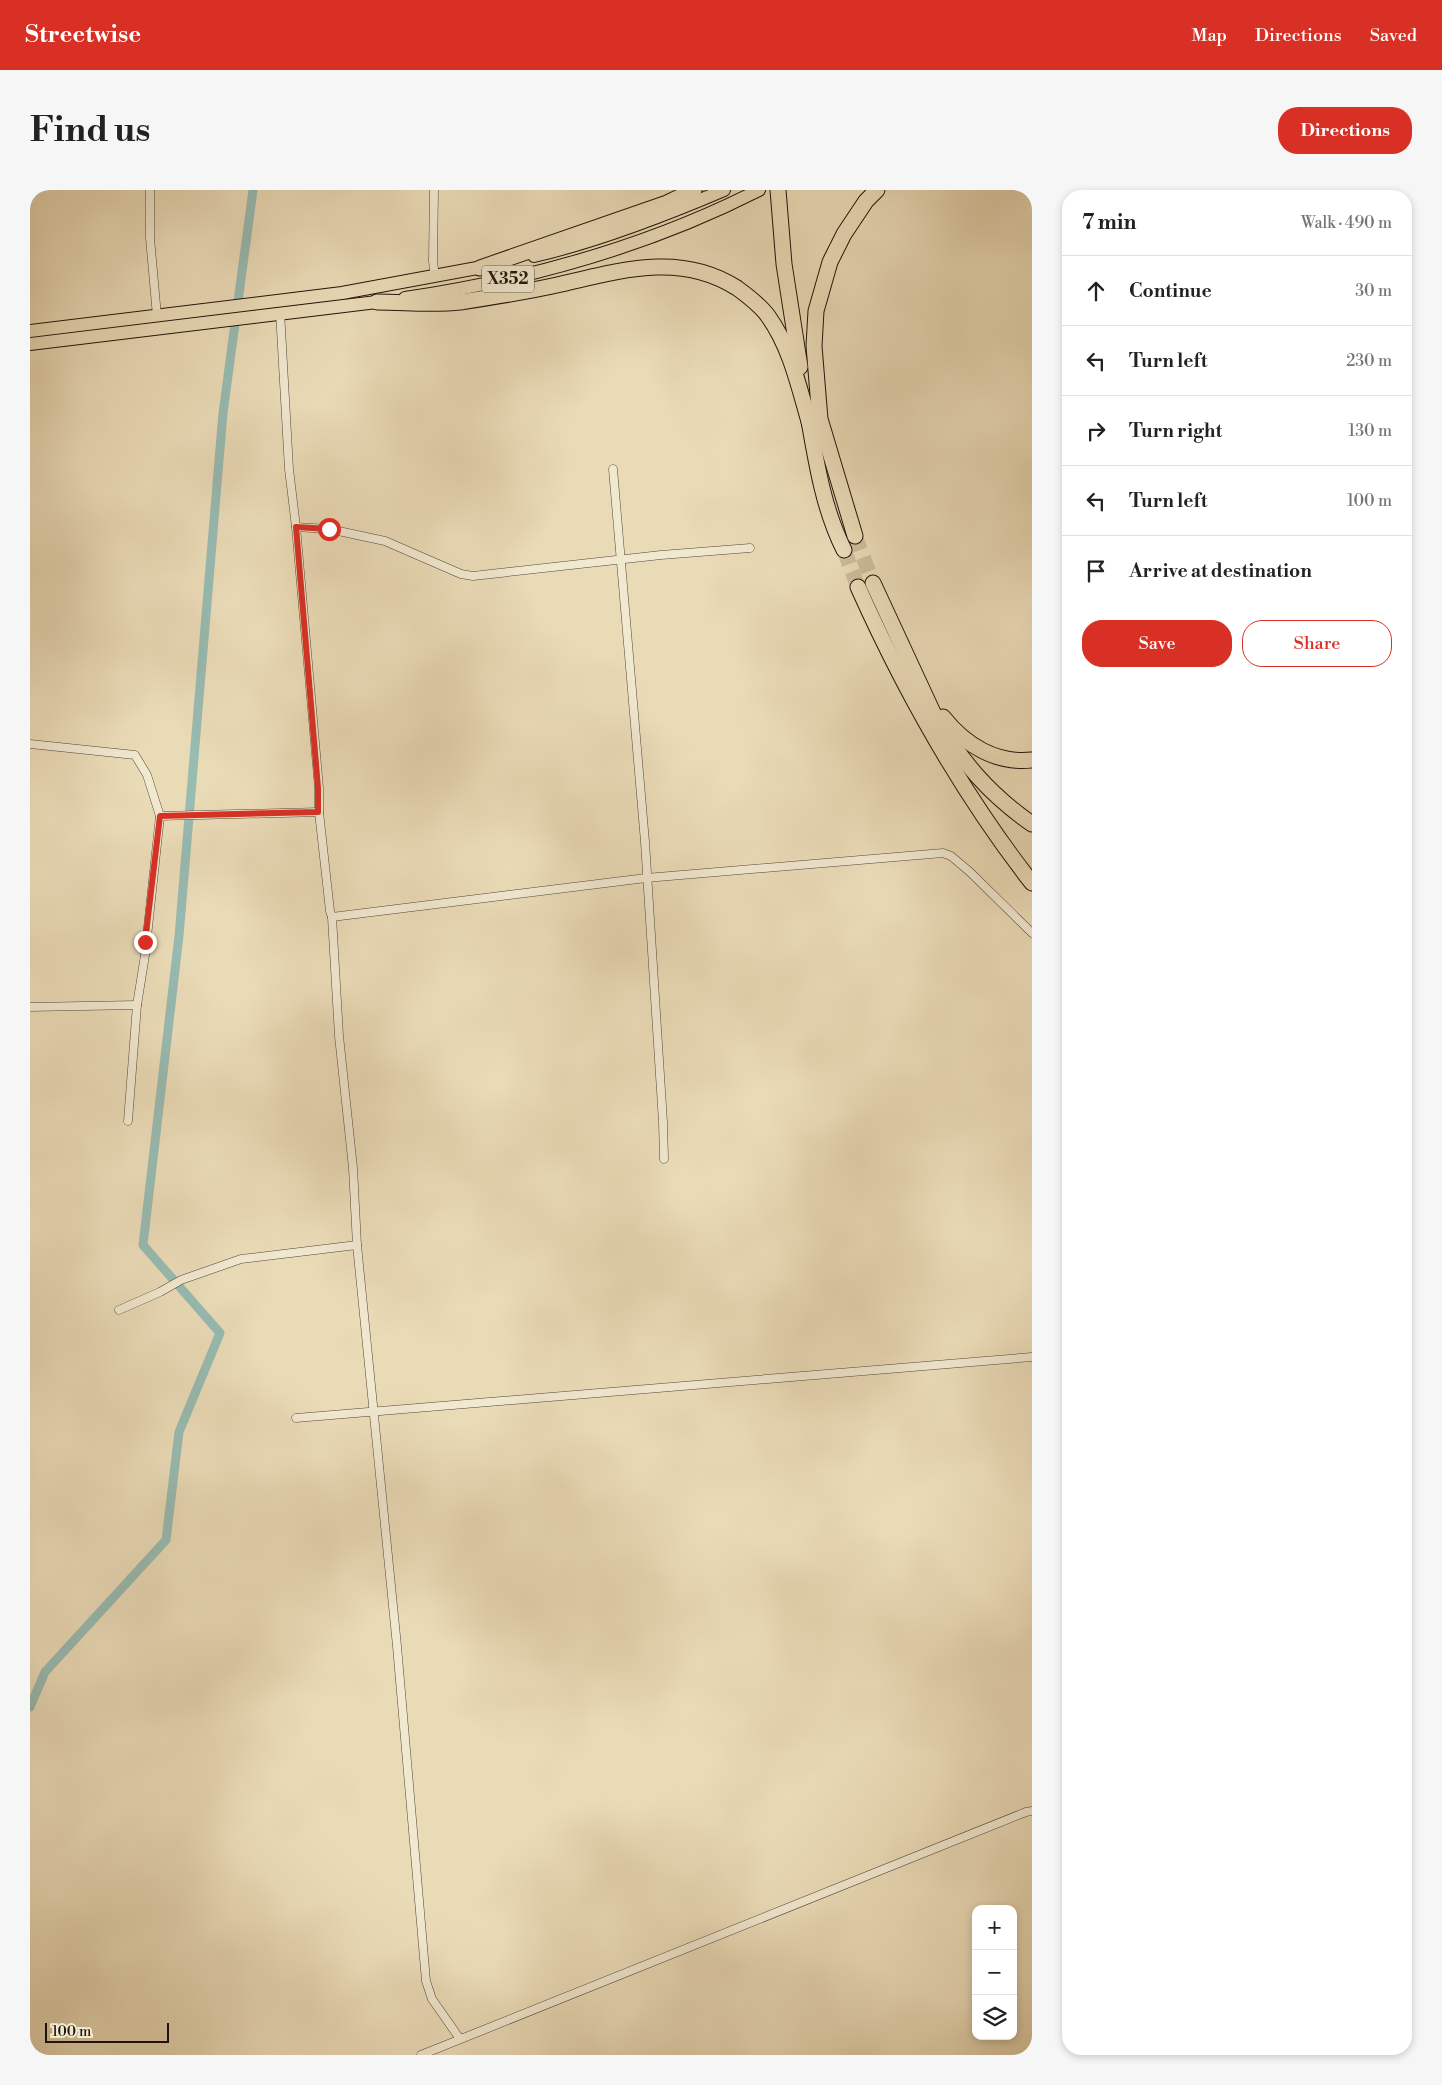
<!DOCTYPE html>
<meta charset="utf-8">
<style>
body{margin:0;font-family:"Libre Bodoni",serif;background:#f6f6f6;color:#222}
.controls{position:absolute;right:15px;bottom:15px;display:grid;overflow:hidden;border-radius:10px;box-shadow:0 2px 8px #0003}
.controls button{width:45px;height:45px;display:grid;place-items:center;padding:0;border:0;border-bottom:1px solid #e0e0e0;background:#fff;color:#222;font:25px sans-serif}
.scale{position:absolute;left:15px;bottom:12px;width:124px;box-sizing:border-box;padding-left:5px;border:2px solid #1f150a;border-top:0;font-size:14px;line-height:18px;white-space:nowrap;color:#1f150a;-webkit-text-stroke:4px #f1e8d0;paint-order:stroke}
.stop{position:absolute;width:15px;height:15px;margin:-11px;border:4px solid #d93025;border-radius:50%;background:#fff}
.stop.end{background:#d93025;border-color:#fff;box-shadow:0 1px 5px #0008}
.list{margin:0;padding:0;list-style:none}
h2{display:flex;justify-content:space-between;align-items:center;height:65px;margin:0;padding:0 20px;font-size:21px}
h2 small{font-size:16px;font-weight:400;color:#767676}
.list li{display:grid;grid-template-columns:32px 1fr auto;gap:15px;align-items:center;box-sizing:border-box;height:70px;padding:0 20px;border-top:1px solid #e0e0e0}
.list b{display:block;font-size:19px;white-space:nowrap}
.list em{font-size:16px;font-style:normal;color:#767676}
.actions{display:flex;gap:10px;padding:15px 20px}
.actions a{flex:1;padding:11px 0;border:1px solid #d93025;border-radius:20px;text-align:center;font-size:18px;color:#d93025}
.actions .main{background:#d93025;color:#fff}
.icon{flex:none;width:28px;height:28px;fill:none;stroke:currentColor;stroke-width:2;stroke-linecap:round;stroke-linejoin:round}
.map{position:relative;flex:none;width:1002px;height:1865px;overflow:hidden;border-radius:20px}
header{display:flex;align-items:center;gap:30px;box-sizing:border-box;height:70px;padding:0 25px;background:#d93025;color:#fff}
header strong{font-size:24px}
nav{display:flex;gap:28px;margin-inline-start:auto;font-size:18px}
.intro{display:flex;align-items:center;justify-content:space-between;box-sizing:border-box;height:120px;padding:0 30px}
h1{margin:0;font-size:35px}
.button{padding:12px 22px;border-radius:20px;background:#d93025;color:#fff;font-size:18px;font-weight:700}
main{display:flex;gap:30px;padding:0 30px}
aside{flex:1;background:#fff;border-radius:20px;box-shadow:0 2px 8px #0003}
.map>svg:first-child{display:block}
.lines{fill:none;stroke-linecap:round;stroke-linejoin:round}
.canal{stroke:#98bbb2;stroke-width:9}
.highway-tunnel{stroke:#ccbd9d;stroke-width:15;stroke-dasharray:15 8;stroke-linecap:butt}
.street-casing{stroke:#524635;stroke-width:9}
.primary-casing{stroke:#1f150a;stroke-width:14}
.highway-casing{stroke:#1f150a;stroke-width:17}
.street{stroke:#f1e8d0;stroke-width:8}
.primary{stroke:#eadbb7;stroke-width:12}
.highway{stroke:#eadbb7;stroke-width:15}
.route{stroke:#d93025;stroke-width:6}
.labels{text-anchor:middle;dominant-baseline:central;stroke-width:5;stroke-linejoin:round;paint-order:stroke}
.shield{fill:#f1e8d0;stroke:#5e5445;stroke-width:1}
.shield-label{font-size:16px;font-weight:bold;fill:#1f150a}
</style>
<header>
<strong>Streetwise</strong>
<nav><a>Map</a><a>Directions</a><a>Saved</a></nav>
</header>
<div class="intro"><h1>Find us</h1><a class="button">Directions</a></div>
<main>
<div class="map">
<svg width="1002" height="1865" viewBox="0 0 1002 1865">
<rect width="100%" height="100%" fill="#eadbb7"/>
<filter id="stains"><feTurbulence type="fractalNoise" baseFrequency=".004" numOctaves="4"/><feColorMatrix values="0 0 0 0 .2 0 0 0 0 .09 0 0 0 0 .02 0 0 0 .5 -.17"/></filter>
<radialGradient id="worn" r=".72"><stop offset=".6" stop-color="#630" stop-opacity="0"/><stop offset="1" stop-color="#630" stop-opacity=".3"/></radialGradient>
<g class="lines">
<!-- canal -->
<path class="canal" d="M0 1517 15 1482 136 1350 149 1242 190 1143 113 1055 149 746 193 223 223 0"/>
<!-- highway-tunnel -->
<g class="highway-tunnel">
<path d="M825 346 843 393"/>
<path d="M814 360 828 397"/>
</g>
<defs>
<g id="street">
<path d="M120 0V48L127 126"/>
<path d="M404 0 403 71 405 87"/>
<path d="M250 122 259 279 266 337 289 598V622L300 721 302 727 309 846 323 978 327 1055 367 1456 396 1791 402 1809 430 1849"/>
<path d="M583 279 615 652 633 932 634 969"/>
<path d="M266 337 299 339 355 351 431 384 443 386 631 365 720 358"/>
<path d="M0 554 105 565 117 585 130 626 115 765 107 815 98 931"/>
<path d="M130 626 289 622"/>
<path d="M302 727 616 688 913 663 921 666 940 682 1002 743"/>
<path d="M0 817 107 815"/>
<path d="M89 1120 130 1102 151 1090 211 1069 327 1055"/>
<path d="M266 1228 1002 1167"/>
<path d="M391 1865 996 1622 1002 1621"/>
</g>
<g id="primary">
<path d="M504 66C569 51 633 26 694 0"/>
<path d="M375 108C497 90 619 56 729 0"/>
<path d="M0 141 312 103 458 76"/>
<path d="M0 154 355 111"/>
</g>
<g id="highway">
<path d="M748 0 754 74 770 177"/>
<path d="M450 78 637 13 664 0"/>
<path d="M347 112C374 112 404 115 430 112 463 107 496 102 527 95 588 81 650 61 707 98 718 106 730 115 738 126 761 158 769 198 780 235"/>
<path d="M778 225C786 271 793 318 814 360"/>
<path d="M825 346 790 229 784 156 786 121 800 72 814 44 836 11 847 0"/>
<path d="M843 393 906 529C933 573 959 604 1002 634"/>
<path d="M828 397C875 502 931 602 1002 693"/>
<path d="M913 527C935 555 966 574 1002 570"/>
</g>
</defs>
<!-- street casing -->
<use href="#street" class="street-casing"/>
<!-- primary casing -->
<use href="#primary" class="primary-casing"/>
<!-- highway casing -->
<use href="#highway" class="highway-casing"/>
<!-- street -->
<use href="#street" class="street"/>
<!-- primary -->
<use href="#primary" class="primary"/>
<!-- highway -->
<use href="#highway" class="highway"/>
</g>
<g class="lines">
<!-- route -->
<path class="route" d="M115 752 130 626 288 622V598L266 337 299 339"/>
</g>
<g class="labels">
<!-- shield labels -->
<rect class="shield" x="452" y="75.5" width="52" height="27" rx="4"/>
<g class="shield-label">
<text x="478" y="89">X352</text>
</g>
</g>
<rect width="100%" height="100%" filter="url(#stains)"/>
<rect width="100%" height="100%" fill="url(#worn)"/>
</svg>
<div class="controls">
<button>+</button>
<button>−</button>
<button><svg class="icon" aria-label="layers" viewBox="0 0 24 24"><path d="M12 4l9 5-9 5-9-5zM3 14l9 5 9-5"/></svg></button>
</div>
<div class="scale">100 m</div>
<div class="stop" style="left:299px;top:339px"></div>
<div class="stop end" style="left:115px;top:752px"></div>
</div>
<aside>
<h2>7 min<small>Walk · 490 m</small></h2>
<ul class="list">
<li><svg class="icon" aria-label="ahead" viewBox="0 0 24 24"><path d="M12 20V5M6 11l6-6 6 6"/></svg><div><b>Continue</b></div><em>30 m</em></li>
<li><svg class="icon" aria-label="left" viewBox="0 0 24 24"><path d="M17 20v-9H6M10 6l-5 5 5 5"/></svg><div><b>Turn left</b></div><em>230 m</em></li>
<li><svg class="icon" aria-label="right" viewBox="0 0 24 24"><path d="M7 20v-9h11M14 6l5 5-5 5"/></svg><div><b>Turn right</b></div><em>130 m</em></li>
<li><svg class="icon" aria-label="left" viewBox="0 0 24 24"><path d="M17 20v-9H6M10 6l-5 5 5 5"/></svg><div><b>Turn left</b></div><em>100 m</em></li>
<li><svg class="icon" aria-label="arrive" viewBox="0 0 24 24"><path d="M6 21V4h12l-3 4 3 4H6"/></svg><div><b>Arrive at destination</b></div></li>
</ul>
<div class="actions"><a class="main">Save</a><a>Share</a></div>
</aside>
</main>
